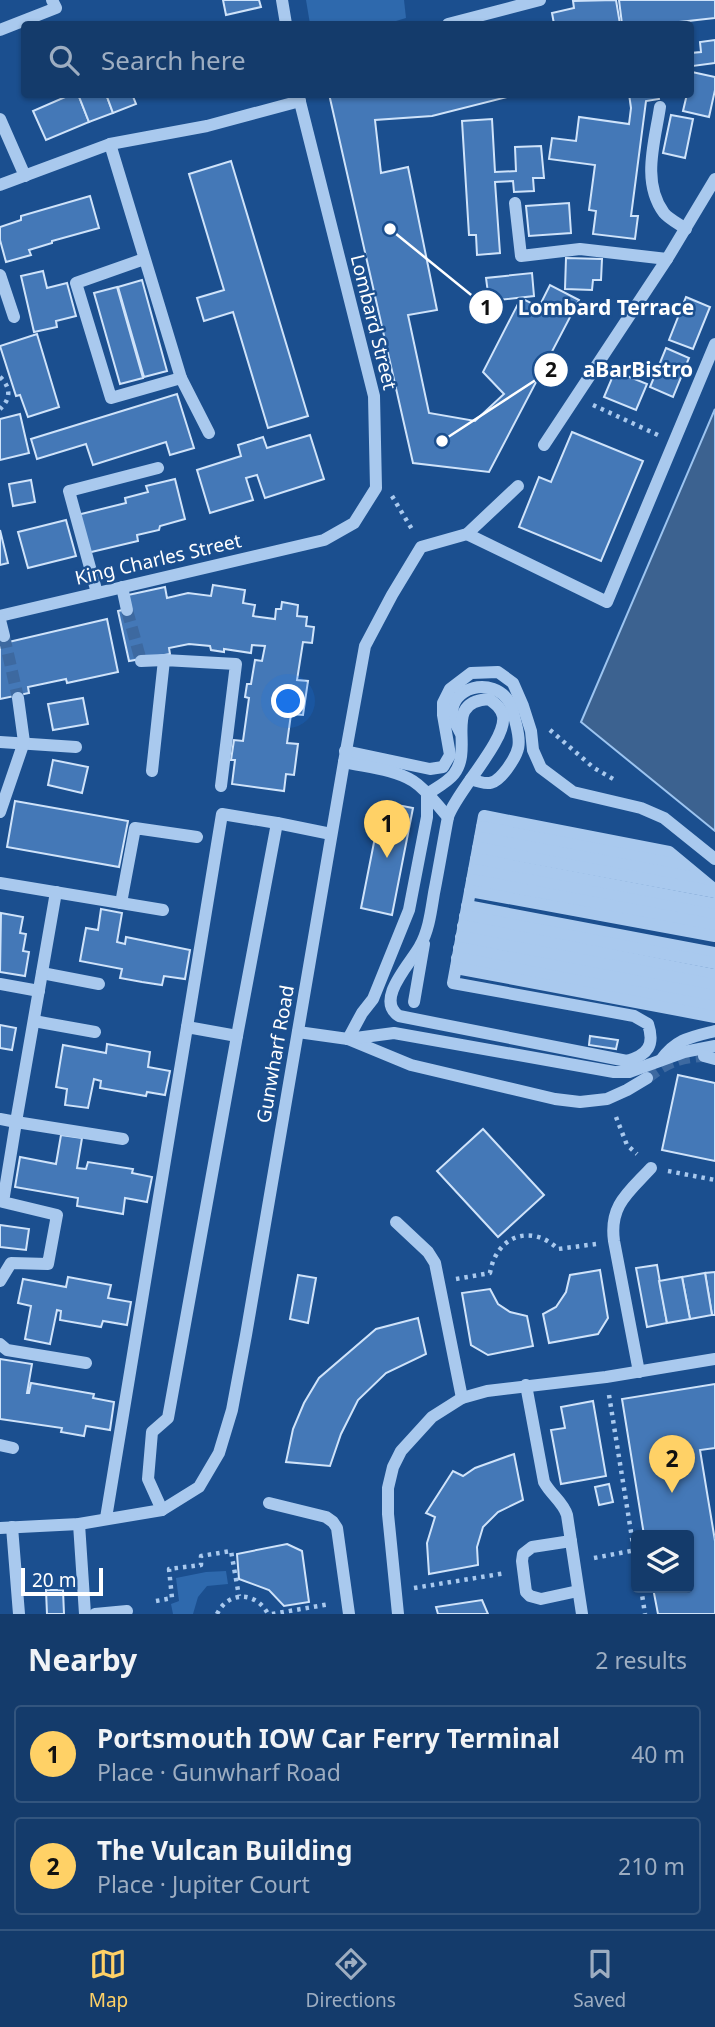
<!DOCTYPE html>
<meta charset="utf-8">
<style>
body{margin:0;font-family:"Noto Sans",sans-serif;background:#1d4271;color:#f1f3f6}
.controls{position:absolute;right:21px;bottom:21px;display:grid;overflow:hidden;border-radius:7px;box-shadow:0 2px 5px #0004}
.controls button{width:63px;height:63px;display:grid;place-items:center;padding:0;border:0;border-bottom:2px solid #33557e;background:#143b6b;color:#f1f3f6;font:35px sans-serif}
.scale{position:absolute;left:21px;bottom:18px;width:82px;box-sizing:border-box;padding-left:7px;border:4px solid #fff;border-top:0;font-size:19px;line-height:24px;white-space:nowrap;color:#fff;-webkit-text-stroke:5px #1b4f8f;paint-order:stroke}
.you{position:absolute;left:289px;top:702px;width:24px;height:24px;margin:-18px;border:5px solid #fff;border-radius:50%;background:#1a73e8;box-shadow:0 0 0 10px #1a73e833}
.badge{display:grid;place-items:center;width:46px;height:46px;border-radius:50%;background:#ffd166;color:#111;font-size:23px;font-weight:700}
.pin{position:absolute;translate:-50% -58px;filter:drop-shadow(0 2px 4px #0008)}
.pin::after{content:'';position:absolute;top:37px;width:24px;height:21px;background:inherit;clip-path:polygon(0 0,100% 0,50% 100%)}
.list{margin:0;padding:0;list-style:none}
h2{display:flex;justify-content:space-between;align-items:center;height:91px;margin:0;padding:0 28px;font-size:30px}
h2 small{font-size:23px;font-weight:400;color:#9dadc1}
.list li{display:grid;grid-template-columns:46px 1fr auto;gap:21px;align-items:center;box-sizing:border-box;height:98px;margin:0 14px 14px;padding:0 14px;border:2px solid #33557e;border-radius:7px}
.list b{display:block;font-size:26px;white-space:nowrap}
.list p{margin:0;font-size:23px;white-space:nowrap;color:#9dadc1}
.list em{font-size:23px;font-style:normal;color:#9dadc1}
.icon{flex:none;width:38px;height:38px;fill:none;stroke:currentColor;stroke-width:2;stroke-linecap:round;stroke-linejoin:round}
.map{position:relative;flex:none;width:715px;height:1614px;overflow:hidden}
.search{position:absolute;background:#143b6b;box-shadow:0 2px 5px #0004;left:21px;right:21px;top:21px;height:77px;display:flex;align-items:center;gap:18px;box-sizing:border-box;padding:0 24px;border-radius:7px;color:#9dadc1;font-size:26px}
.sheet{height:315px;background:#143b6b}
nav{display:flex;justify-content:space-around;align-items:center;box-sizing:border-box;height:98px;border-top:2px solid #33557e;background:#143b6b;font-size:19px;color:#9dadc1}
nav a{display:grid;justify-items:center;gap:4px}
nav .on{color:#ffd166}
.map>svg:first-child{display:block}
.green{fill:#2e69ad}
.water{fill:#3c6290;stroke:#9cc4f0;stroke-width:2}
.building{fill:#4478b7;stroke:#cfe3fa;stroke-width:2}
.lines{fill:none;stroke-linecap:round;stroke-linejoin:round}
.minor-tunnel{stroke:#3d69a0;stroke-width:12;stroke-dasharray:12 6;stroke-linecap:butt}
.path{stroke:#a9c9ee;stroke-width:4.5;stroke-dasharray:3.5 5;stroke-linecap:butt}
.minor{stroke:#a9c9ee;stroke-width:12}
.labels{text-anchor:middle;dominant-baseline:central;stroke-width:5;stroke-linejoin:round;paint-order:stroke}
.street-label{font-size:19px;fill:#fff;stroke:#1b4f8f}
.leader{fill:none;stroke:#fff;stroke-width:2.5}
.callout-dot{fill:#fff;stroke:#1b4f8f;stroke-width:2.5}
.mark-label{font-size:21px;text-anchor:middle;font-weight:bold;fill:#111}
.callout-label{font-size:21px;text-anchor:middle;font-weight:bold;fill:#fff;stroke:#1b4f8f;stroke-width:5;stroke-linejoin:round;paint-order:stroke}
</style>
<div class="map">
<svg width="715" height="1614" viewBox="0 0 715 1614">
<rect width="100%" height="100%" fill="#1b4f8f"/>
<!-- green -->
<g class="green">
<path d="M306 0H404L406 18 386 24H310Z"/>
<path d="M226 1571 228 1584 207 1586 198 1597 193 1614H173L171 1604 179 1601 176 1578 206 1572Z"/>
</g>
<!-- water -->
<path class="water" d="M715 409V831L581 722Z"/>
<!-- building -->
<g class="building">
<path d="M223 0H259L261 7 226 15Z"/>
<path d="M616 0 620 24H554L552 13 574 8 573 1Z"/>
<path d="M619 0H715V18L661 24H622Z"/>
<path d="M715 40V63L693 66 691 53 701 52 700 42Z"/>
<path d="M692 72 715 77V90L709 117 683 111 687 94H690Z"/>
<path d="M72 94H78L89 122 46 140 33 111Z"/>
<path d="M78 94H106L113 113 89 122Z"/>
<path d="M106 94H132L136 104 113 113Z"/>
<path d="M329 94H519L432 116 375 120 381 173 408 167 437 310 408 315 429 413 475 421 504 394 483 372 521 298 539 307 550 285 579 300 489 472 413 463Z"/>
<path d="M629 94H658L659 99 646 101 631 216H638L635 239 593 234 596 211 589 210 595 165 549 159 552 138 576 141 579 117 629 124 631 108Z"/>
<path d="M671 115 693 119 685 158 663 153Z"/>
<path d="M492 119 495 172 516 171 515 147 541 146 544 178H533L534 191 514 192 513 181 495 182 500 253 477 255 476 235H469L462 121Z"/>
<path d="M231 161 308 416 268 428 233 312 204 321 197 298 224 290 189 174Z"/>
<path d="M90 196 99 228 52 241V243L29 250 31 255 6 262 0 240V227L21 220V216Z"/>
<path d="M569 203 571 233 529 236 526 206Z"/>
<path d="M566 258 602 259 601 280H593L592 290 565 289Z"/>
<path d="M43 271 47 288 67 283 76 316 56 321 57 327 34 332 21 276Z"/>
<path d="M532 273 534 296 489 301 486 278Z"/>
<path d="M142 280 167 371 144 377 118 287Z"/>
<path d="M117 287 143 378 120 384 94 293Z"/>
<path d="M686 297 710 307 693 349 669 340Z"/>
<path d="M37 334 59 407 28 417 20 395 16 396 0 346Z"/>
<path d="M666 348 689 358 673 397 650 387Z"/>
<path d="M615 371 647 384 636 410 604 397Z"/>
<path d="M177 394 194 448 170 455 166 442 93 465 86 444 37 459 31 439Z"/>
<path d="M20 414 29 453 0 460V419Z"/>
<path d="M572 432 643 461 601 561 519 527 539 477 551 482Z"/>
<path d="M310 435 324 479 265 498 257 475 246 478 253 500 210 513 197 470 241 456 238 445 263 437 267 448Z"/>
<path d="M175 479 185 519 160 526 159 530 137 535 138 541 87 553 77 515 126 503 125 498 148 492 146 486Z"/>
<path d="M31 480 35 502 13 506 9 484Z"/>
<path d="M66 520 76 556 28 568 18 532Z"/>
<path d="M0 530 8 563 0 565Z"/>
<path d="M213 585 245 590 243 603 255 605 253 616 275 619 276 609H281L282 602 298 605 297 616 307 617 306 626 314 627 312 643 303 642 297 680 308 681 303 715 291 714 287 743 298 744 294 775 286 774 284 791 232 784 235 760H231L234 740 243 741 249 698 245 697 247 684H251L255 660 262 661 265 646 252 645 251 653 224 649V652L211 650 210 646 189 644 169 648 170 654 129 661 118 611 131 608 128 595 165 587 167 598 188 593 211 596Z"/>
<path d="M107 619 118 672 67 683 66 679 28 687 29 693 0 699V644Z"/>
<path d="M83 698 88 724 53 730 48 704Z"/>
<path d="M53 760 88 767 82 793 48 785Z"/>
<path d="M15 801 128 821 119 867 7 847Z"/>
<path d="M382 802 413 808 392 915 361 908Z"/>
<path d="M101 909 122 913 117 942 125 944 126 937 190 950 185 979 164 976 162 985 142 982 120 978 122 969 80 961 86 928 98 930Z"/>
<path d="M1 913 23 917 20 933 26 934 23 951 29 952 25 976 0 972Z"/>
<path d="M0 1025 16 1028 12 1050 0 1048Z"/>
<path d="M590 1036 618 1040 616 1049 589 1045Z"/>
<path d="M107 1044 150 1052 148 1067 170 1071 165 1095 147 1092 146 1096 100 1088 101 1081 94 1079 88 1108 65 1105 67 1089 56 1087 63 1045 106 1053Z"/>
<path d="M678 1075 715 1083V1161L662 1150Z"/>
<path d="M483 1129 544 1195 498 1237 437 1171Z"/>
<path d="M61 1135 82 1138 77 1168 86 1169 88 1162 133 1169 132 1173 152 1177 147 1202 125 1198 123 1214 77 1206 78 1198 15 1187 20 1157 56 1164Z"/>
<path d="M0 1225 29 1229 26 1250 0 1247Z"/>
<path d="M657 1265 667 1323 647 1327 636 1268Z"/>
<path d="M600 1270 608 1318 598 1334 549 1343 543 1314 556 1307 566 1292 570 1275Z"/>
<path d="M715 1272V1315H712L705 1273Z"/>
<path d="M705 1273 712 1315 690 1319 682 1277Z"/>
<path d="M298 1275 316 1278 308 1323 290 1319Z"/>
<path d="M68 1277 111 1285 108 1298 131 1302 127 1325 103 1321 101 1327 60 1320 61 1311 57 1310 50 1344 25 1339 31 1306 18 1303 23 1279 66 1287Z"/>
<path d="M682 1277 690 1319 667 1323 659 1281Z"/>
<path d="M490 1289 498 1304 510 1312 527 1316 533 1346 488 1355 471 1345 462 1293Z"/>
<path d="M418 1318 426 1354 386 1373 358 1400 341 1434 330 1466 286 1462 293 1429 304 1403 319 1378 376 1329Z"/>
<path d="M0 1359 32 1364 27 1393H29L31 1383 94 1394 93 1398 114 1402 110 1430 86 1426 84 1436 61 1432 62 1428 0 1419Z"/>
<path d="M715 1384V1448L700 1450 715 1541V1614H658L653 1588H689V1535H644L622 1399Z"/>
<path d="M593 1401 606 1476 561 1484 551 1430 565 1428 561 1407Z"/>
<path d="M514 1454 523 1500 498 1512 483 1527 477 1547 478 1565 429 1574 427 1543 435 1517 426 1513 453 1471 463 1476 475 1468Z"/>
<path d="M609 1484 613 1502 599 1505 595 1487Z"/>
<path d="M287 1544 302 1551 309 1602 284 1606 269 1590 239 1579 237 1554Z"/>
<path d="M46 1590H63L64 1614H47Z"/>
<path d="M482 1600 488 1614H438L436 1607Z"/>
</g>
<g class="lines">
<!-- minor-tunnel -->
<g class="minor-tunnel">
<path d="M127 610 141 661"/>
<path d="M4 636 18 698"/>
<path d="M647 1078C667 1062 679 1057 704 1056"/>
</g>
<!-- path -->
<g class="path">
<path d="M0 377C11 387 11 399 0 409"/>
<path d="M593 405 658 435"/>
<path d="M392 496 413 531"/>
<path d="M550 730 594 768 615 780"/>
<path d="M616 1117 627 1145 637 1154"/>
<path d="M668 1171 715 1180"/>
<path d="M456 1279 490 1273C496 1236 531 1223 558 1249L596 1244"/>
<path d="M609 1395 636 1563"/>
<path d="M714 1537H715"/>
<path d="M594 1558 636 1550"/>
<path d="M414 1588 506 1573"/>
<path d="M641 1588 645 1614"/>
<path d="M156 1601 172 1598 169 1569 201 1565V1556L231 1551 239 1596"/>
<path d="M217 1614C228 1591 256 1591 268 1614"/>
<path d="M272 1614 330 1604"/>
</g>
<!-- minor -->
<g class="minor">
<path d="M282 0 286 24"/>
<path d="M448 24 540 0"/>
<path d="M0 30 56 8 52 0"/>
<path d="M660 107C655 141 641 182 664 213 669 219 679 224 686 229"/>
<path d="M0 119 25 176"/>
<path d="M110 144 181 378 111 398 76 283 144 259"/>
<path d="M0 185 110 144 207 126 300 101"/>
<path d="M515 203 521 256 580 249 667 259"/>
<path d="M0 275 14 317"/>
<path d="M181 378 209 433"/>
<path d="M544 445 667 259 715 179"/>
<path d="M467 534 607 602 715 344"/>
<path d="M122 587 127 610"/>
<path d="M97 593 69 491 158 468"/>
<path d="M0 616 324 540 354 523 376 488 374 396 298 94"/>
<path d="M0 620 4 636"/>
<path d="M141 661 164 660"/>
<path d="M460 732C458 727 454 722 453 717 447 688 493 674 510 703 513 709 514 717 516 724 521 744 520 751 507 769 495 785 489 786 471 779"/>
<path d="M0 742 76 747"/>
<path d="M345 751 430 769 443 767 450 755 443 715V703L450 689 471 673 498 672 513 683 523 706 531 731 533 750 541 768 573 792 641 808 664 818 715 859"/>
<path d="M344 762C365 767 394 769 413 781 427 790 437 805 448 817"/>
<path d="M152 771 164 660 236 664 221 786"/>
<path d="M427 794C436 788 448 782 454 774 475 747 441 702 489 699 496 704 501 708 503 716 507 740 456 792 448 817 443 843 439 868 434 893 431 911 429 930 420 946 411 963 374 1000 399 1016L627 1061C648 1055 655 1045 648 1024L634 1016 453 983 484 816 669 852 715 890"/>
<path d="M0 812 24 742 18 698"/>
<path d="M277 823 331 834"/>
<path d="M482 827 684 866"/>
<path d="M480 838 700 879"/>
<path d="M478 848 715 892"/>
<path d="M476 859 715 904"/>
<path d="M474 870 715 915"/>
<path d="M472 880 715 925"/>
<path d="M0 883 163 910"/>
<path d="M470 891 715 936"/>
<path d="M121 903 135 828 197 837"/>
<path d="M467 906 715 953"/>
<path d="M465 916 715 963"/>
<path d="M463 926 715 975"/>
<path d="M461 937 715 985"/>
<path d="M459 948 715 996"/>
<path d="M457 958 715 1007"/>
<path d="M456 968 715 1017"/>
<path d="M42 973 99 984"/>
<path d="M0 984 39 991"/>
<path d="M414 1002 424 944"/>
<path d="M34 1021 95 1032"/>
<path d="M187 1027 222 814 277 823 237 1036"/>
<path d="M298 1032 348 1039 411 1065 555 1099 580 1102 607 1099 627 1090 647 1078"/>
<path d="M348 1039 394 1033 614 1072H629L684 1052 715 1046"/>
<path d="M348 1039 362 1013 373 999 409 910 427 817V794"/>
<path d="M704 1056 715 1059"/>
<path d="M661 1060C676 1039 691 1037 715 1031"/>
<path d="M0 1119 16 1122 56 892"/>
<path d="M396 1222 428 1252 435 1263 462 1398"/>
<path d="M0 1281 11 1263 48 1264 57 1215 3 1202 16 1122 123 1139"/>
<path d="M0 1344 7 1350 86 1363"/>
<path d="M639 1372 614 1241C609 1205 629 1192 651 1168"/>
<path d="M526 1385 544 1482C551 1495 563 1502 567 1515L582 1614"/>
<path d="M0 1445 13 1448"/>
<path d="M269 1503 326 1517 333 1522 337 1528 349 1614"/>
<path d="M106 1518 187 1027 237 1036 168 1418 152 1432 148 1479 162 1510"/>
<path d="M79 1524 85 1614"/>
<path d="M12 1527 19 1614"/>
<path d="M0 1528 79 1524 162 1510 199 1487 219 1453 232 1410 246 1335 344 762 365 646 392 595 421 547 467 534 518 486"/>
<path d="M571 1541 532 1547 523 1554 522 1561 526 1592 530 1596 541 1599 578 1591"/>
<path d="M95 1614 127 1611"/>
<path d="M398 1614 388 1514V1488L393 1467 401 1451 432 1417 462 1398 487 1391 606 1377 715 1359"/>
</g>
</g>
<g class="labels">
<!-- street labels -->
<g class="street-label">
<text transform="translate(374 322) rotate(76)">Lombard Street</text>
<text transform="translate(158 559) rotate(-13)">King Charles Street</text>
<text transform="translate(275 1054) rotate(-80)">Gunwharf Road</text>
</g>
</g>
<!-- callouts -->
<path class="leader" d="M390 229L486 307M442 441L551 370"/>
<g class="callout-dot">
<circle cx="390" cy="229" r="7"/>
<circle cx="442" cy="441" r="7"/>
<circle cx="486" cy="307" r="18"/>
<circle cx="551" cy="370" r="18"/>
</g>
<g class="mark-label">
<text x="486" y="315">1</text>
<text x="551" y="377">2</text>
</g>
<g class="callout-label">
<text x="606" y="315">Lombard Terrace</text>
<text x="638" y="377">aBarBistro</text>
</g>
</svg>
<div class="controls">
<button><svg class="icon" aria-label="layers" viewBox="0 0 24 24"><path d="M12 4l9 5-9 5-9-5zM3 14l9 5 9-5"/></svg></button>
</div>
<div class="scale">20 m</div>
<div class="you"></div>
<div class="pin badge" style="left:387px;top:858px">1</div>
<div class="pin badge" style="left:672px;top:1493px">2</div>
<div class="search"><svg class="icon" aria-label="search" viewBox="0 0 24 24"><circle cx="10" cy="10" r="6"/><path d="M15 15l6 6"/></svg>Search here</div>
</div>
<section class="sheet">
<h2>Nearby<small>2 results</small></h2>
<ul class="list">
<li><span class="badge">1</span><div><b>Portsmouth IOW Car Ferry Terminal</b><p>Place · Gunwharf Road</p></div><em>40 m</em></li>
<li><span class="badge">2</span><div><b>The Vulcan Building</b><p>Place · Jupiter Court</p></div><em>210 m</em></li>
</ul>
</section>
<nav>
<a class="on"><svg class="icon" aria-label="map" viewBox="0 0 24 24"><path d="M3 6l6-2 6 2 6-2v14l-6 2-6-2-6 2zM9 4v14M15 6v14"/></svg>Map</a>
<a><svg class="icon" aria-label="directions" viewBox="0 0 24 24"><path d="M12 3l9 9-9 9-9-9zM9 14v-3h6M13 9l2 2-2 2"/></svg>Directions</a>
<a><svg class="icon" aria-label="saved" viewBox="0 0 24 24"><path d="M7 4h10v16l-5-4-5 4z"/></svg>Saved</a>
</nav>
